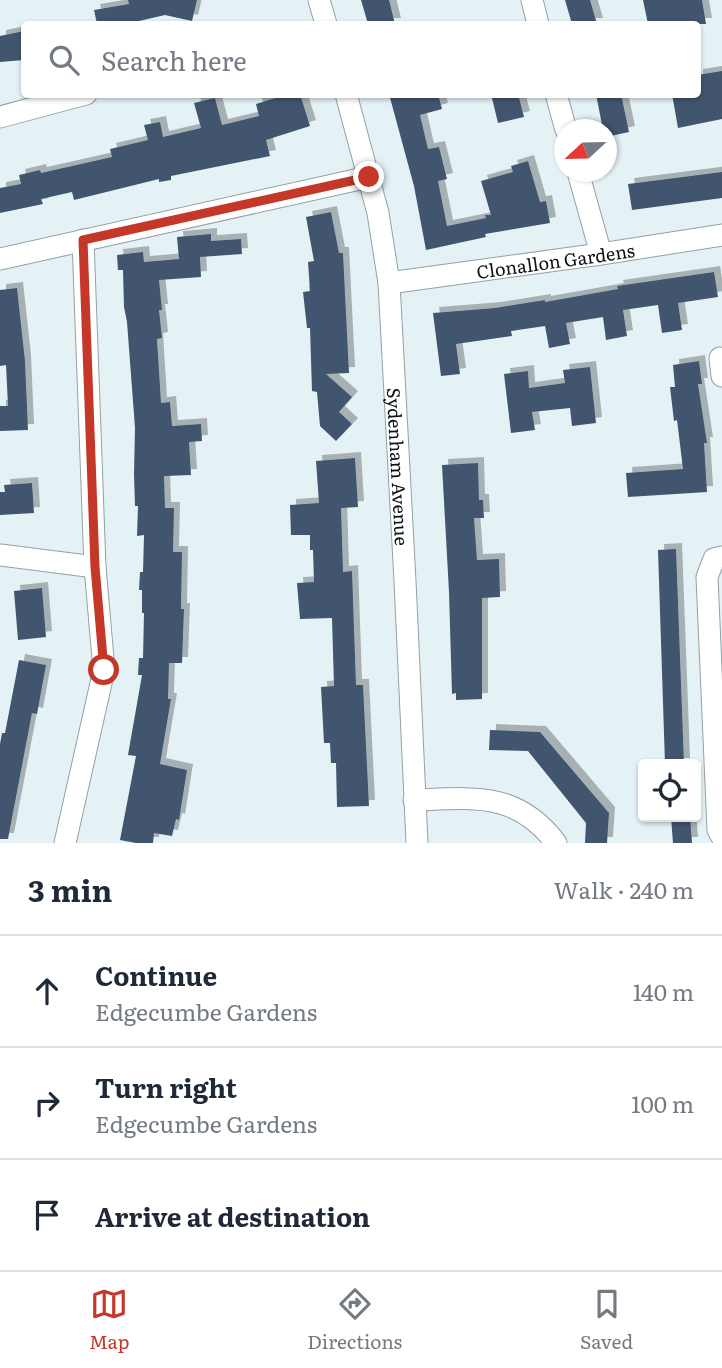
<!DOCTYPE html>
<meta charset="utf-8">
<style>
body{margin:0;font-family:Literata,serif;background:#f2f2f3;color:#1f2937}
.controls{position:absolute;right:21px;bottom:21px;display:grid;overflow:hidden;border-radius:7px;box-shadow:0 2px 5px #0004}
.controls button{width:63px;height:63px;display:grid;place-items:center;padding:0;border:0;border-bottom:2px solid #e0e1e3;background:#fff;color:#1f2937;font:35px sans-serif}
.compass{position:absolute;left:554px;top:119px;width:63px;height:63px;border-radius:50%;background:#fff;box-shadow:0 2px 5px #0004;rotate:248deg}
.stop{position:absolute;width:21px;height:21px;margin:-16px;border:5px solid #c43729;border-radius:50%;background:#fff}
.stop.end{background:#c43729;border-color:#fff;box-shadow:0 2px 7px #0008}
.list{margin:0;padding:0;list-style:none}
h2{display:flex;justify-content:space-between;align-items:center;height:91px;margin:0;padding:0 28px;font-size:30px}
h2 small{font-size:23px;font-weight:400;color:#747a83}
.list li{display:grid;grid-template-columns:46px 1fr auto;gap:21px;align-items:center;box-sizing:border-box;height:112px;padding:0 28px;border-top:2px solid #e0e1e3}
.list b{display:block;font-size:26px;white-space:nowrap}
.list p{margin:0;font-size:23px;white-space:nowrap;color:#747a83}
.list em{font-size:23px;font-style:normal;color:#747a83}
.icon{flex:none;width:38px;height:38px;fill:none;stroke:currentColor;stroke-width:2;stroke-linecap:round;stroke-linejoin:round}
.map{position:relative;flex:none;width:722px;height:843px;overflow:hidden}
.search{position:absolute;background:#fff;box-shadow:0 2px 5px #0004;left:21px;right:21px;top:21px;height:77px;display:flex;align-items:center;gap:18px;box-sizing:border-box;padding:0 24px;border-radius:7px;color:#747a83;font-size:26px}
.sheet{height:427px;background:#fff}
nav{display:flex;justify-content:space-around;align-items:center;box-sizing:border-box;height:98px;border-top:2px solid #e0e1e3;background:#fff;font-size:19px;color:#747a83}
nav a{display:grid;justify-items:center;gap:4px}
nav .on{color:#c43729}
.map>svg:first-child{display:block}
.building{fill:#42556e;filter:url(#shadow)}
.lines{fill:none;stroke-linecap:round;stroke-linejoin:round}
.minor-casing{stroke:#94a0a5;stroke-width:23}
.minor{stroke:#fff;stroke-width:21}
.route{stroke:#c43729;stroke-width:9}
.labels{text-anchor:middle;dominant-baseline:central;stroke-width:7;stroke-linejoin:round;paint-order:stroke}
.street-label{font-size:18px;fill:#0d1113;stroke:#fafdfe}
</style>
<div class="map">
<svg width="722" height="843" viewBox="0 0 722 843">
<defs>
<filter id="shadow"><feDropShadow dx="6" dy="-6" stdDeviation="0" flood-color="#0004"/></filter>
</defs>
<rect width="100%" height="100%" fill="#e4f2f6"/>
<!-- building -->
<g class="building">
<path d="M128 0H197L192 21 165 15 126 24H97L94 10 129 4Z"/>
<path d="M361 0H389L395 24H368Z"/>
<path d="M565 0H590L597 24H572Z"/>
<path d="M643 0H702L706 24H648Z"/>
<path d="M24 31V60L0 62V36Z"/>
<path d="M722 71V119L678 128 672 94H697V75Z"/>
<path d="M288 94H300L310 126 266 140 270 156 171 176V180L159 182V179L74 200 72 192 41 199 43 204 0 213V188L21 184 19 175 40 170 41 173 112 157 110 149 148 140 144 125 160 122 163 137 201 128 194 103 215 98 222 125 259 116 256 104Z"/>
<path d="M389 94H438L442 109 420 115 428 149 439 147 447 179 438 181 447 226 486 218 485 215H491L481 181 513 172 511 166 528 161 540 202 546 201 550 223 485 234 486 237 426 250 414 186Z"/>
<path d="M491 94H518L524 117 498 123Z"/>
<path d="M596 94H621L629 132 606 137V130H603Z"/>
<path d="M722 172V198L632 210 628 184Z"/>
<path d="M331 212 339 253H343L349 373 326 374 352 397 339 412 352 424 336 441 320 426 317 392 312 391 310 328H307L303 292 310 291 308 262 314 261 306 217Z"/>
<path d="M211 234V241L241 239 242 254 200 257 201 277 159 280 162 310H159L162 338 157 339 161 403 170 402 172 426 201 424 202 441 189 442 191 475 164 476 165 508H174L173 552H182L181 609H184L182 663H169L168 699H171L160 764 187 770 179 820 176 819 172 836 154 833 153 843H136L120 840 136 756 128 755 142 675H138L139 658H143L144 613H142V590H139L140 572H143L144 535 137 536 138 506H135L134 474 135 428 127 322 124 307 123 270H118L117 255 143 252 144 262 179 259 177 237Z"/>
<path d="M714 272 718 297 678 303 682 330 662 333 658 305 623 310 627 336 606 340 603 317 566 323 570 344 549 348 545 326 511 331 512 336 456 344 460 374 441 376 433 313 495 308 545 300V302L618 289 617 286Z"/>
<path d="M17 288 25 361 28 430 0 431V406H8L6 365 0 366V290Z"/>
<path d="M699 361 702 384H698L707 443H704L707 492 628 497 626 473 683 469 677 420 674 421 670 387H675L673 365Z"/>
<path d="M590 367 596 423 572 426 570 408 532 412 535 430 511 433 504 374 528 371 529 388 565 383 563 370Z"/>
<path d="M355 458 358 507 341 508 343 572 352 571 356 685H363L369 806 337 807 336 763H331L330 743H324L321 687 334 686 332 618 300 619 297 583 314 582 313 550H310V535H291L290 505 319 503 316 461Z"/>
<path d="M478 463 479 500H483L484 518H474L477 560 499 559 500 597 482 598V699L456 700V693L452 694 449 592 442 465Z"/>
<path d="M32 483 34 513 0 515V492H5L4 485Z"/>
<path d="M676 549 684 764H665L658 550Z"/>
<path d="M42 588 46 637 18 640 14 591Z"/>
<path d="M19 660 46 665 37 714 32 713 8 839H0V744L2 733H5Z"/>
<path d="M490 730 540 732 609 813 607 843H585L586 823 528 751 489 750Z"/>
<path d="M671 817H690L692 843H673Z"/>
</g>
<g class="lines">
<defs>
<g id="minor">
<path d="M319 0 326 24"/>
<path d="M532 0 538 24"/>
<path id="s1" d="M346 94 378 213 389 283 405 581 417 843"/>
<path d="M556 94 566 130"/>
<path d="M0 117 86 94"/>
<path d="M578 172 601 254"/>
<path d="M0 259 369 177"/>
<path id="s2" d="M389 283 601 254 722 235"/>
<path d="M720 358 722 376"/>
<path d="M0 555 95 567"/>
<path d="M722 557 714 559 707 577 718 830 722 837"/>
<path d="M414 800C473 798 517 791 556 843"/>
<path d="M65 843 104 670 95 567 83 240"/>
</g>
</defs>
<!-- minor casing -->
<use href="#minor" class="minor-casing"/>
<!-- minor -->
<use href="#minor" class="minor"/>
</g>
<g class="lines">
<!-- route -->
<path class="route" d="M104 670 95 567 83 240 369 177"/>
</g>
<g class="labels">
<!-- street labels -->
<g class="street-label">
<text stroke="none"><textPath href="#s2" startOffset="168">Clonallon Gardens</textPath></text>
<text stroke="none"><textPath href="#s1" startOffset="378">Sydenham Avenue</textPath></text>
</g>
</g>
</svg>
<div class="controls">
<button><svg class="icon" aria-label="locate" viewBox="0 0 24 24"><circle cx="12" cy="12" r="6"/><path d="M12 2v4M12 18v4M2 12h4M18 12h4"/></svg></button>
</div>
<svg class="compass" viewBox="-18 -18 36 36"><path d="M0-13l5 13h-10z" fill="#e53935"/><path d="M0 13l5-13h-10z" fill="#747a83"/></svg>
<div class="stop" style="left:104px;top:670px"></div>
<div class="stop end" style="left:369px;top:177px"></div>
<div class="search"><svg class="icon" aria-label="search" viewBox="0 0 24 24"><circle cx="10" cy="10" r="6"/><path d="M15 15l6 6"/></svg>Search here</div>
</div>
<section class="sheet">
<h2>3 min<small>Walk · 240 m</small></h2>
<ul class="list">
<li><svg class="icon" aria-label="ahead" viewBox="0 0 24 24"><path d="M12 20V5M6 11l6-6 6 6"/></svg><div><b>Continue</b><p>Edgecumbe Gardens</p></div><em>140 m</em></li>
<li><svg class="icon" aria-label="right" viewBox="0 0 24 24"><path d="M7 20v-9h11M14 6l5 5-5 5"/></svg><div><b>Turn right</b><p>Edgecumbe Gardens</p></div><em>100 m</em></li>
<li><svg class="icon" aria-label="arrive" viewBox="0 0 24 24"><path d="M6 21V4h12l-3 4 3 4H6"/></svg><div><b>Arrive at destination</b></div></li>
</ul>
</section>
<nav>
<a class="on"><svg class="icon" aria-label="map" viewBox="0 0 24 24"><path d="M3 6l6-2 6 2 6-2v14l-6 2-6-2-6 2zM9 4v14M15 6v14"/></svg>Map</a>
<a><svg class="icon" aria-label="directions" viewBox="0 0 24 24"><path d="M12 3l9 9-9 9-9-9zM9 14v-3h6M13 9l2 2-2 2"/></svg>Directions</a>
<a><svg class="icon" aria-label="saved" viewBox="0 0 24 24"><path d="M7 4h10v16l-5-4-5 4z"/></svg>Saved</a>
</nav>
